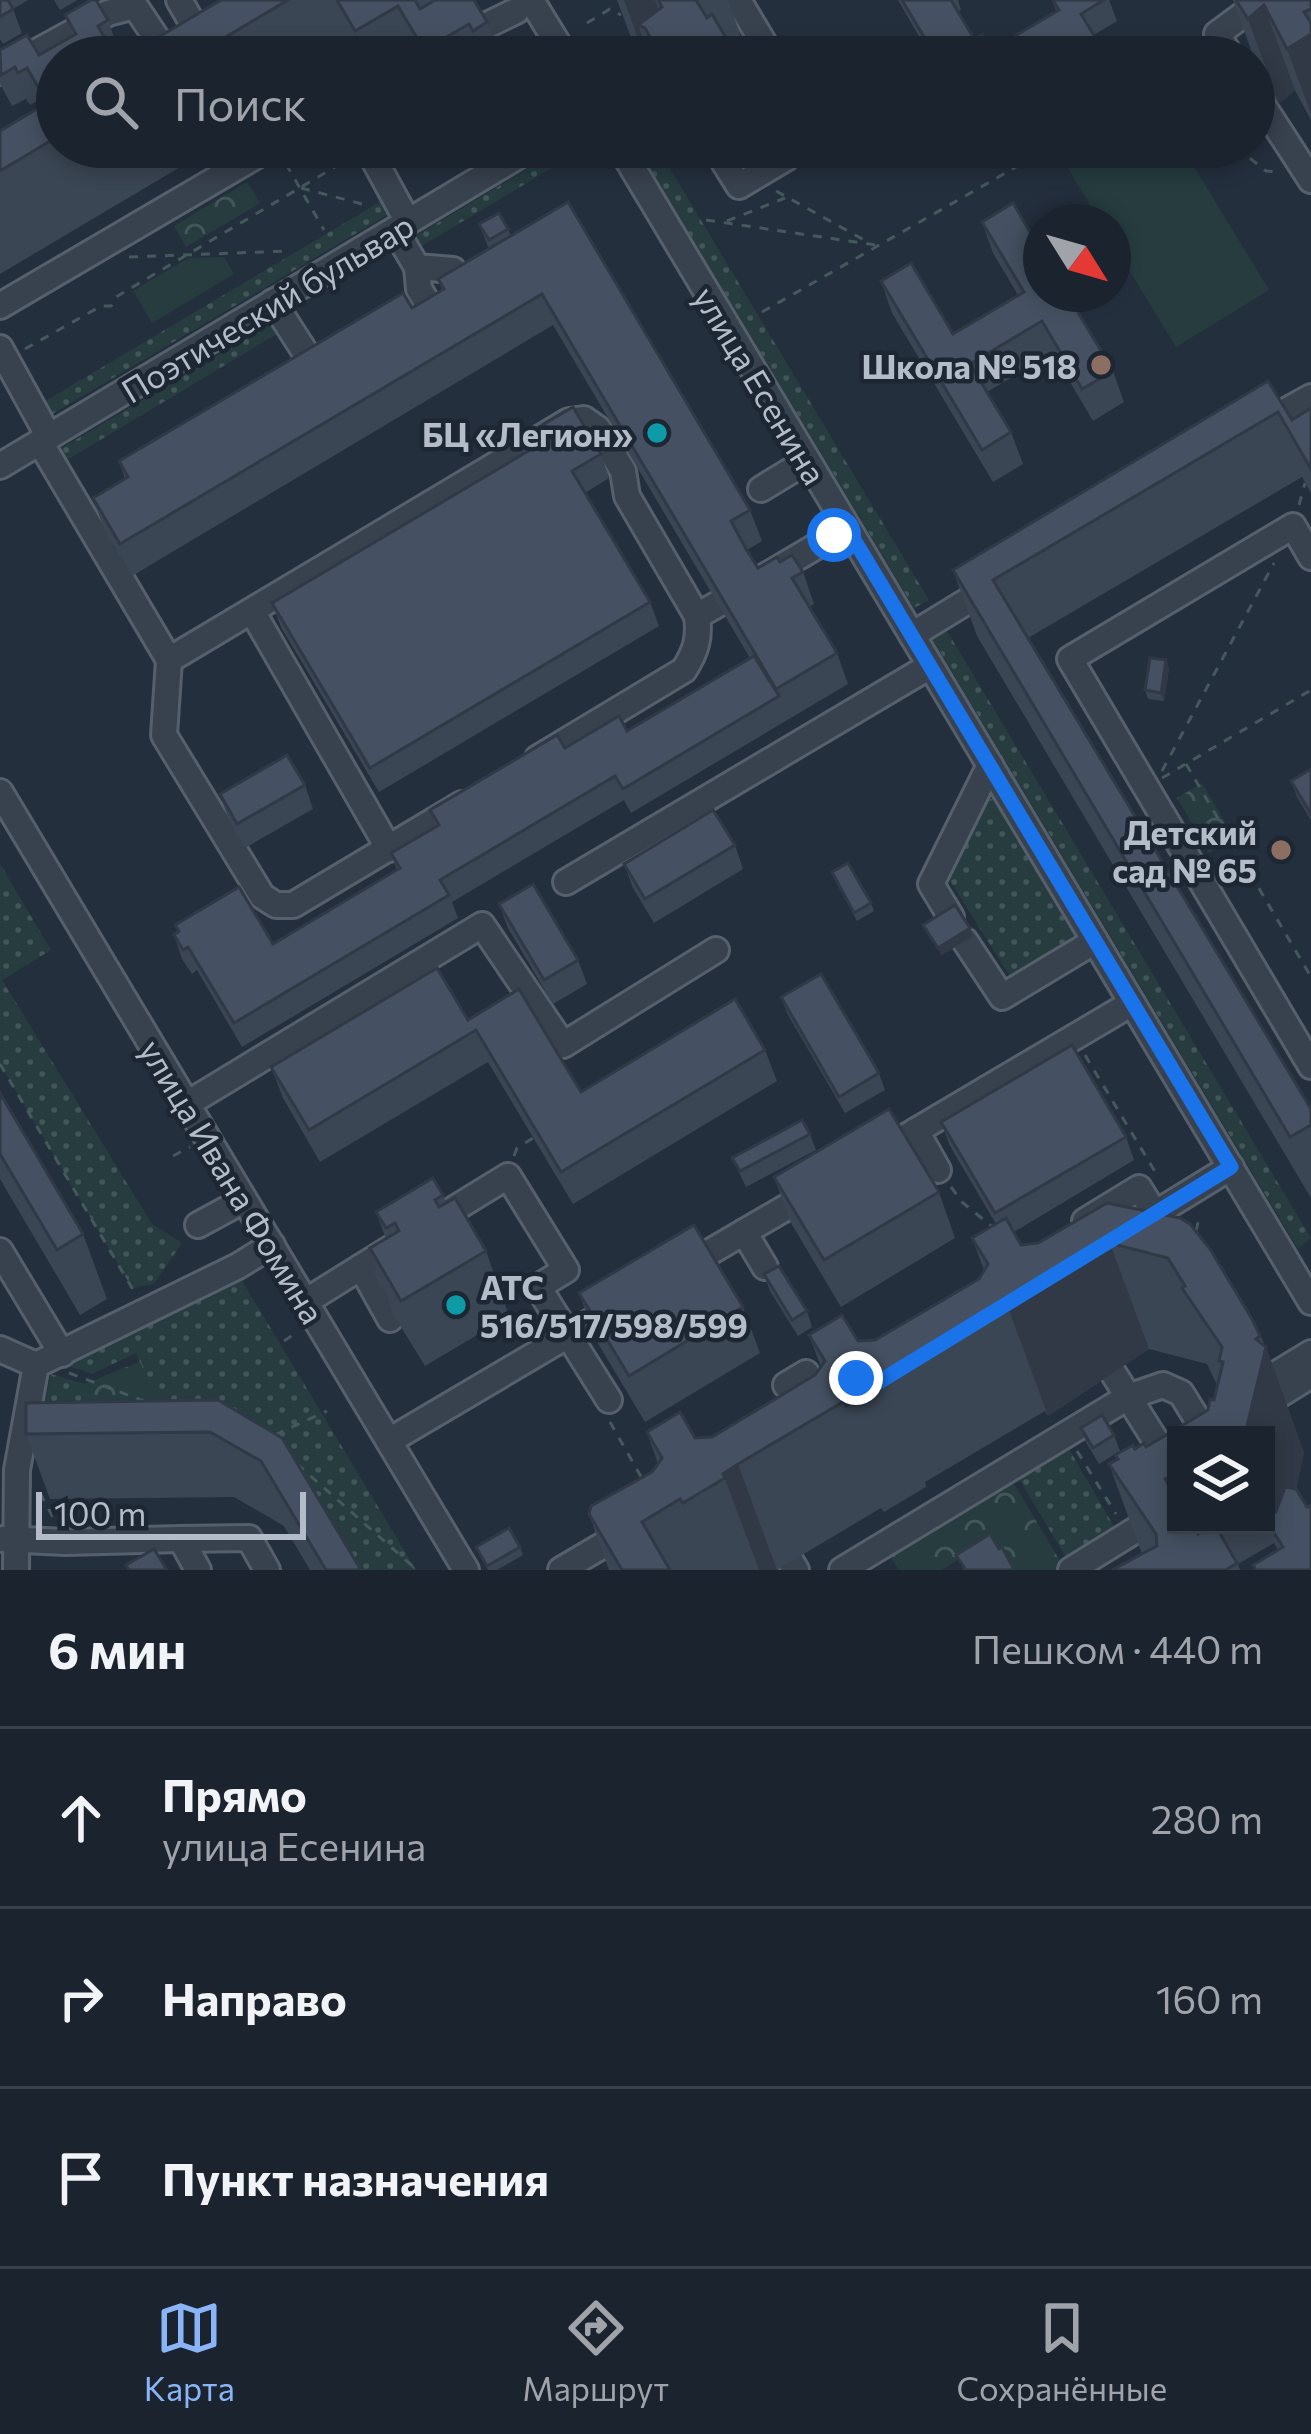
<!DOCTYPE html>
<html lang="ru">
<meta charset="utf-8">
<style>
body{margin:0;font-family:Commissioner,sans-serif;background:#282f3a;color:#f1f3f6}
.controls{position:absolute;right:36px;bottom:36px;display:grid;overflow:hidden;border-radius:0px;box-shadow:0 6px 18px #0003}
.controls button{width:108px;height:108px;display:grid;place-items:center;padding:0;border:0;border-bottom:3px solid #39404a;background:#1b232e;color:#f1f3f6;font:60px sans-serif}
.compass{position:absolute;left:1023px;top:204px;width:108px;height:108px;border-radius:50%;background:#1b232e;box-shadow:0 6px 18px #0003;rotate:127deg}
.scale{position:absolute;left:36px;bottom:30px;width:270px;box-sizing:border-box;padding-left:12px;border:6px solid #b4bcc9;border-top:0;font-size:33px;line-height:42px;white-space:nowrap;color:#b4bcc9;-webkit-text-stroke:9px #1d2633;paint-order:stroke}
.stop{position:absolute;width:36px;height:36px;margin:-27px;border:9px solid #1a73e8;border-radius:50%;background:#fff}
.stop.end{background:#1a73e8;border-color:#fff;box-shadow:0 3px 12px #0008}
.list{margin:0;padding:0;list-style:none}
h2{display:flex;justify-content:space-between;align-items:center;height:156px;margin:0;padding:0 48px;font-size:51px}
h2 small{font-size:39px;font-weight:400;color:#a0a4aa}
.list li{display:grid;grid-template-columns:78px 1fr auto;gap:36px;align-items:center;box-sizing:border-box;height:180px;padding:0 48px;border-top:3px solid #39404a}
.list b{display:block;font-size:45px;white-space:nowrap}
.list p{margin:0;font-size:39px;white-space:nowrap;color:#a0a4aa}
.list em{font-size:39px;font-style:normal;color:#a0a4aa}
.icon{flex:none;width:66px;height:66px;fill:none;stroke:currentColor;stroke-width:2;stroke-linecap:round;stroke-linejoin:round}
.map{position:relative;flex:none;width:1311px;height:1570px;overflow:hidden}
.search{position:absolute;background:#1b232e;box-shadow:0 6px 18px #0003;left:36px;right:36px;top:36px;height:132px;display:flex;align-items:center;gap:30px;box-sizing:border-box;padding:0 42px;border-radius:66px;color:#a0a4aa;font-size:45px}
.sheet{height:696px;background:#1b232e}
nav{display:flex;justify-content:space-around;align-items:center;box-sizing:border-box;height:168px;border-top:3px solid #39404a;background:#1b232e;font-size:33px;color:#a0a4aa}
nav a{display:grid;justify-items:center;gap:6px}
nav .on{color:#8ab4f8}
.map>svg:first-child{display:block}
.grass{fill:url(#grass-dots)}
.forest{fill:url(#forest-crowns)}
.pitch{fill:#263c3f}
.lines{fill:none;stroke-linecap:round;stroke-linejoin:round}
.minor-casing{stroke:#565f6c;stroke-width:30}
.path{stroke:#44595c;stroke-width:3;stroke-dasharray:9 9;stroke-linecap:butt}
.minor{stroke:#38414e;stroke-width:24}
.wall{fill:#3b4654;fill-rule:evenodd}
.shaded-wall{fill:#303945}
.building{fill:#455162;stroke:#303945;stroke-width:3}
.route{stroke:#1a73e8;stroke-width:15}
.education-dot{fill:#8d6e63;stroke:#1d2633;stroke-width:4.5}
.culture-dot{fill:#0f9aa8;stroke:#1d2633;stroke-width:4.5}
.labels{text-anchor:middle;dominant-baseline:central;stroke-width:9;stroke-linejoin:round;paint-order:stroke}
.street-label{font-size:33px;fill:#b4bcc9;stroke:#1d2633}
.poi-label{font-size:33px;font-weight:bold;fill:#b4bcc9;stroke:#1d2633;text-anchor:end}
</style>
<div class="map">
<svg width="1311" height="1570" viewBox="0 0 1311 1570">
<defs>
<pattern id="grass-dots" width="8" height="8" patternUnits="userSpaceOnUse" patternTransform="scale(3)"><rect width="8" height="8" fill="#263c3f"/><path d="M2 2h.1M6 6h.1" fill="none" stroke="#435659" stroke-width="1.8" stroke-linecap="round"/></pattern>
<pattern id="forest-crowns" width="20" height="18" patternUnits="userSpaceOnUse" patternTransform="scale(3)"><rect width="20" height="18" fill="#263c3f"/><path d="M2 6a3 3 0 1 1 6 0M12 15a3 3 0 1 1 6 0" fill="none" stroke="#435659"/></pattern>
</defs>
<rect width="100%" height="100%" fill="#242f3e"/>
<!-- grass -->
<g class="grass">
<path d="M644 147H657L929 600 914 608 639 150Z"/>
<path d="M549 156 555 166 415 250 409 240Z"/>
<path d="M385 199 392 212 49 416 42 403Z"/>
<path d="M273 322 280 332 62 463 55 452Z"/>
<path d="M944 626 1311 1238 1298 1249 930 635Z"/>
<path d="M993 798 1079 939 1036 969 1011 978 950 881 947 868 982 803Z"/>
<path d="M0 864 51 950 2 980 152 1224 182 1243 154 1284 132 1288 0 1064Z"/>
<path d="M238 1274 416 1570H357L310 1494 35 1446 51 1374 85 1384 101 1421 156 1398 136 1353 92 1374 69 1366 81 1347Z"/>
<path d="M1069 1449 1116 1530 1067 1559 1019 1479Z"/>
</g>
<!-- forest -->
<g class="forest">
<path d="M247 182 260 203 186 247 174 226Z"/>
<path d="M1202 783 1234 838 1209 853 1177 798Z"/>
<path d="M141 1361 156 1398 101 1421 85 1384Z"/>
<path d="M1013 1482 1063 1566 1056 1570H1008L990 1541 941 1570H899L890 1556Z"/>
</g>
<!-- pitch -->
<g class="pitch">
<path d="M1103 147H1182L1269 290 1176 347 1113 243V222H1100L1068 168Z"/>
<path d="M224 257 234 274 152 323 133 291 188 258Z"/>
</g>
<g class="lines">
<defs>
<g id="minor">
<path d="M179 0 212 57"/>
<path d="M531 0 566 57"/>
<path d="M738 0 772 57"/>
<path d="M460 31 477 30 516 11"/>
<path d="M1231 57 1217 34 1263 0"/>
<path d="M0 72 108 13 135 6 169 57"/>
<path d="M1254 92 1311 180"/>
<path d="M367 147 408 222"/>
<path d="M620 147 1311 1302"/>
<path d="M724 162 739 186 786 158 787 147"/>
<path d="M395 230 417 267 453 270 463 286 473 280"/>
<path d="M417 267 419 289 441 326"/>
<path d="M273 302 321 377"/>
<path d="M0 306 271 147"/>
<path d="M0 348 49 437"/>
<path d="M1261 425 1311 397"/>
<path d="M40 442 169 660 164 735 262 896 276 905H293L462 804"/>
<path d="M0 466 533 147"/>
<path d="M761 489 807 461"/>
<path d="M1311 557 1293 526 1070 659 1311 1066"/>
<path d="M766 576 847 528"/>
<path d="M252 611 389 849"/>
<path d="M912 635 989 588"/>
<path d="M169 660 569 421 584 419 598 429 623 471 627 496 697 616 718 604"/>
<path d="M538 758 684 670C696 651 700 638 697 616"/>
<path d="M0 792 466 1570"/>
<path d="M566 882 930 666"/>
<path d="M951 917 931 884 990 765"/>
<path d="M965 941 1002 997 1095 941"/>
<path d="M187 1104 482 925 563 1045 716 950"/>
<path d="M916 1131 938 1170"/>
<path d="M877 1154 1132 1003"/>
<path d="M1085 1221 1139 1188 1155 1214"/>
<path d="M433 1222 508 1176 566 1270 538 1287 609 1400"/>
<path d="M198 1225 244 1200"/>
<path d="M1130 1229 1231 1167"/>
<path d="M744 1232 765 1267"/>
<path d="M0 1251 62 1354"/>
<path d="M686 1266 811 1193"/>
<path d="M361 1267 390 1319"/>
<path d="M305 1302 398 1244"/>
<path d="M0 1349 36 1365"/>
<path d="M1112 1371 1176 1473"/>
<path d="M1265 1381 1311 1353"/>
<path d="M786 1385 806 1373 825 1404"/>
<path d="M1274 1398 1311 1375"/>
<path d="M389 1441 614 1308"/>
<path d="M3 1539 65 1542 181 1539 198 1570"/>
<path d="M181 1539 249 1538 267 1570"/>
<path d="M791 1562 796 1570"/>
<path d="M16 1570 17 1470 36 1365 238 1266 272 1245"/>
<path d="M561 1570 627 1531"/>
<path d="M842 1570 1128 1397 1163 1385 1181 1393 1207 1435"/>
<path d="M1071 1570 1176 1505"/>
</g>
</defs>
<!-- minor casing -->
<use href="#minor" class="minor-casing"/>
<!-- path -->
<g class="path">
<path d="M587 23 610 9 621 15"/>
<path d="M1236 147 1266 171 1279 172"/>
<path d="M668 157 701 165"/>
<path d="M286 164 324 230"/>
<path d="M301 188 366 205"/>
<path d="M776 191 866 241"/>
<path d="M706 220 876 245"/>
<path d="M727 221 785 198"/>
<path d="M129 257 289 251"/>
<path d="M762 312 1051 147"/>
<path d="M25 349 101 306H111L116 297 350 158"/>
<path d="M1299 505 1305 483"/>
<path d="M1186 764 1311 977"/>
<path d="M1162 771 1274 563"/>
<path d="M1162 778 1311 690"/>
<path d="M1085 1055 1157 1175"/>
<path d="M0 1064 132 1288 131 1296"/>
<path d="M173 1156 190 1147"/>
<path d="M514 1156 517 1148 533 1138"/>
<path d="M951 1187 962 1202 995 1229"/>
<path d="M1196 1231 1199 1218"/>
<path d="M284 1341 299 1331"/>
<path d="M69 1373 144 1401"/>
<path d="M610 1422 644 1482"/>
<path d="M275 1435 327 1411"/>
<path d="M1077 1451 1116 1514"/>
<path d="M297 1464 417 1570"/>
<path d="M40 1493 55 1521"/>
</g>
<!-- minor -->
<use href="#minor" class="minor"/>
</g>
<!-- wall -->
<g class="wall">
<path d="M0 0H28L13 9 22 33 3 44 0 39Z"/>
<path d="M54 0H76V1L60 10Z"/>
<path d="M221 0H474L487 22 500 57H125Z"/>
<path d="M617 0H728L746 51 734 57H641L633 43Z"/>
<path d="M898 0H958L961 10 958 12 974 39 991 50 1056 11 1052 0H1109L1117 21 1094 35 1103 57H931Z"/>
<path d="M1233 0H1311V120L1295 90 1279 104 1259 72Z"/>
<path d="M65 15 108 20 119 52 114 55 57 57V147H214L0 274V131L42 106 39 100 30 105 26 99 12 106 0 84V50L39 55 73 36Z"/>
<path d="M696 147H728L704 161Z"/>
<path d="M982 222 1113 371 1124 402 1093 421 1053 353 987 392 1011 432 1023 464 993 482 892 313 881 281 953 334 1018 295 993 253Z"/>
<path d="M479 224 508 229 511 236 750 510 762 541 747 550 758 568 780 562 803 572 814 604 809 607 837 653 848 684 631 813 624 800 452 902 458 918 242 1047 197 970 192 974 182 959 174 935 178 932 175 925 273 944 397 870 391 853 436 827 430 810 565 748 627 731 750 658 553 325 132 576 104 529 93 498 125 479 119 461 412 308 442 290 438 279 489 249Z"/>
<path d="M1268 381 1292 420 1311 408V493L1302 477 1028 638 1311 1109V1198L977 636 953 570Z"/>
<path d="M544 424 601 454 609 478 585 493 650 602 659 626 379 792 281 627 272 603 550 438Z"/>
<path d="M1166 660 1169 668 1164 701 1148 699 1145 690Z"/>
<path d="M1311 769V820L1297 797 1291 781Z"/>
<path d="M305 785 313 809 245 848 228 818 220 794Z"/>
<path d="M735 845 743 869 654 923 633 888 624 864Z"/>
<path d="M832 872 871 903 874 911 857 921Z"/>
<path d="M499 904 578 960 587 984 553 1004 508 928Z"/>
<path d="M781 997 879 1073 885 1090 845 1113 787 1013Z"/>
<path d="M468 1020 581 1092 765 1050 777 1081 573 1204 488 1062 320 1162 283 1098 271 1067Z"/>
<path d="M0 1093 83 1234 107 1299 80 1315 0 1179Z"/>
<path d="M941 1122 1126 1137 1134 1160 1014 1232 1021 1245 1038 1243 1107 1203 1252 1319 1266 1347 1304 1453 1296 1489 1311 1570H1255L1253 1565 1278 1550 1274 1543 1238 1564 1240 1570H1112L1142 1554 1109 1464 1135 1449 1146 1447 1208 1410 1214 1400 1217 1385 1207 1364 1149 1349 1048 1416 1045 1411 925 1482 926 1487 884 1512 881 1508 777 1570H609L589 1514 652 1472 658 1464 647 1432 695 1438 712 1437 815 1375 821 1367 809 1335 858 1341 875 1340 979 1279 984 1270 972 1238 996 1224 950 1146ZM1176 1435H1266V1525H1176Z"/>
<path d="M810 1134 816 1150 746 1187 732 1158Z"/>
<path d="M774 1177 939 1192 955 1238 841 1307 791 1223Z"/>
<path d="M443 1195 446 1203 486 1251 509 1316 425 1366 393 1314 384 1287 382 1288 377 1280 374 1271 377 1269 370 1248 386 1239 376 1212Z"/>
<path d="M764 1274 807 1311 812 1327 798 1336 770 1291Z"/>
<path d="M579 1293 743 1307 760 1353 645 1422 596 1340Z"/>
<path d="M26 1403 282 1438 361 1570H310L284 1526 234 1497 50 1499 26 1434Z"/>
<path d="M1081 1428 1114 1435 1120 1451 1099 1464 1087 1444Z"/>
<path d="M476 1547H520L523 1555 497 1570H488Z"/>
</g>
<!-- shaded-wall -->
<g class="shaded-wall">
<path d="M624 0H655L675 55 645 28 638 25 650 57H645Z"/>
<path d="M1264 5 1295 90 1279 104 1248 19Z"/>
<path d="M1311 34V114L1287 49Z"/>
<path d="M1166 660 1169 668 1164 701 1161 693Z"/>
<path d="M970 928 973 936 941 956 938 948Z"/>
<path d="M1110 1243 1149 1349 1048 1416 1009 1310Z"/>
<path d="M1266 1347 1304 1453 1285 1536 1266 1484V1435H1248L1246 1430Z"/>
<path d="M738 1464 777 1570H759L723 1474Z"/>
</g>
<!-- building -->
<g class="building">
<path d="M0 0H8L13 9 0 17Z"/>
<path d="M91 0H96L108 20 98 26 115 57H57V90L44 97 27 68 18 73 15 67 1 75 0 50 27 35 39 55 76 34 65 15Z"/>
<path d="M221 0H288L192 57H125Z"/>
<path d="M337 0H415L420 9 435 0H474L487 22 473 31 469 24 424 50 398 6 355 31Z"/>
<path d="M658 0H696L707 18 712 14 729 43 706 57H662L645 28 638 25 662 7Z"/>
<path d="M902 0H951L974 39 982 35 991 50 1059 10 1053 0H1104L1081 14 1098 42 1073 57H936Z"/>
<path d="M1236 0H1311V9L1304 12 1311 23V34L1287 49 1264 5 1248 19Z"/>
<path d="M527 45 534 57H521L518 51Z"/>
<path d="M57 97V137L0 171V131Z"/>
<path d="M568 202 750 510 731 521 746 549 758 568 777 557 780 562 792 555 803 572 792 578 837 653 776 689 542 294 120 544 93 498 128 477 119 461 403 293 412 308 444 289 438 279Z"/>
<path d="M1013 203 1041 251V294H1067L1113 371 1082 389 1042 321 970 364 1011 432 982 450 881 281 911 263 953 334 1024 292 982 222Z"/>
<path d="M499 213 508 229 489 240 479 224Z"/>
<path d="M1268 381 1292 420 1311 408V469L1278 412 993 580 1311 1109V1125L1290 1137 953 570Z"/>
<path d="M573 407 601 454 572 471 650 602 370 768 272 603 552 437 544 424Z"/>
<path d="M754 656 779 696 623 789 615 776 440 880 449 895 234 1023 188 947 183 950 174 935 179 931 175 925 239 887 273 944 400 868 391 853 439 825 430 810 557 735 565 748 619 716 627 731Z"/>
<path d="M1150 658 1166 660 1161 693 1145 690Z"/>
<path d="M287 755 305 785 237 824 220 794Z"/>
<path d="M1311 769V814L1291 781Z"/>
<path d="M713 810 735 845 645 899 624 864Z"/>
<path d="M848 863 871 903 854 913 832 872Z"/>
<path d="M533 884 578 960 544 980 499 904Z"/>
<path d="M955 905 970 928 938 948 923 925Z"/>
<path d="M437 968 468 1020 519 989 581 1092 735 999 765 1050 561 1172 476 1030 309 1130 271 1067Z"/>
<path d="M821 974 879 1073 839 1097 781 997Z"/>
<path d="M1072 1045 1126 1137 995 1213 941 1122Z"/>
<path d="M0 1093 83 1234 57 1250 0 1154Z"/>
<path d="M889 1109 939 1192 824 1260 774 1177Z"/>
<path d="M802 1120 810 1134 740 1171 732 1158Z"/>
<path d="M433 1178 443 1195 435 1200 439 1207 455 1198 486 1251 401 1301 370 1248 399 1231 395 1223 386 1228 376 1212Z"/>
<path d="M1107 1203 1180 1218 1190 1224 1210 1249 1252 1319 1260 1336 1256 1339 1266 1347 1246 1430 1240 1429 1233 1433 1234 1435H1176V1472L1165 1479 1176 1497V1525H1193L1198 1534 1215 1525 1237 1563 1226 1570H1112L1157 1546 1156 1534 1109 1464 1118 1459 1115 1455 1133 1445 1135 1449 1144 1443 1146 1447 1208 1410 1210 1399 1214 1400 1223 1362 1219 1361 1222 1347 1182 1288 1185 1286 1168 1258 1110 1243 1009 1310 1006 1305 885 1376 888 1381 846 1406 843 1402 738 1464 723 1474 725 1478 693 1497 683 1503 680 1499 642 1522 670 1570H622L589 1514 591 1506 652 1472 662 1458 647 1432 680 1412 695 1438 712 1437 815 1375 825 1361 809 1335 842 1315 858 1341 875 1340 979 1279 988 1264 972 1238 1006 1218 1021 1245 1038 1243Z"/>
<path d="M694 1225 743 1307 629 1376 579 1293Z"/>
<path d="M779 1266 807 1311 792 1320 764 1274Z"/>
<path d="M218 1400 282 1438 361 1570H326L261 1461 210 1432 26 1434V1403Z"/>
<path d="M1102 1415 1114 1435 1093 1448 1081 1428Z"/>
<path d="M1285 1487 1296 1489 1307 1507 1311 1505V1570H1256L1253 1565 1283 1547 1266 1520V1514L1276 1512Z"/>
<path d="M509 1528 520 1547 487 1566 476 1547Z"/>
<path d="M990 1534 999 1549 1002 1547 1014 1570H963L965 1569 956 1555Z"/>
<path d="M154 1549 167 1570H129L126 1565Z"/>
</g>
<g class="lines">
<!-- route -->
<path class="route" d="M834 535 847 528 1231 1167 864 1391 856 1378"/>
</g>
<!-- markers -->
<g class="education-dot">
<circle cx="1101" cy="365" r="12"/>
<circle cx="1281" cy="850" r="12"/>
</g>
<g class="culture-dot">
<circle cx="657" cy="433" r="12"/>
<circle cx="456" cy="1305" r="12"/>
</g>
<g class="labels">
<!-- street labels -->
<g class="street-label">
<text transform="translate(267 307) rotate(-31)">Поэтический бульвар</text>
<text transform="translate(761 385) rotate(59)">улица Есенина</text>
<text transform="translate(233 1181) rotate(59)">улица Ивана Фомина</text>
</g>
<!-- poi labels -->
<g class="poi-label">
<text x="1077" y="365">Школа № 518</text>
<text x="633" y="433">БЦ «Легион»</text>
<text x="1257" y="831">Детский<tspan x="1257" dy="38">сад № 65</tspan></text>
<text x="480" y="1286" text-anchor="start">АТС<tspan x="480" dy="38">516/517/598/599</tspan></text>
</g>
</g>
</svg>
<div class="controls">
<button><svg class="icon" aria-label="layers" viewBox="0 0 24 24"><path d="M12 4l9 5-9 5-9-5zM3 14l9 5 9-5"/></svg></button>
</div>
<svg class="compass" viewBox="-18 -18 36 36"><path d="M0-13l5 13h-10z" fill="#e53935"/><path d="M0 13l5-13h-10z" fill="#a0a4aa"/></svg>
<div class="scale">100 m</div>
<div class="stop" style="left:834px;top:535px"></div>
<div class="stop end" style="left:856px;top:1378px"></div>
<div class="search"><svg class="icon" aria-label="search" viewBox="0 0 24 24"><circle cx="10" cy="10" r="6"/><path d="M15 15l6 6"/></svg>Поиск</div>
</div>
<section class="sheet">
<h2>6 мин<small>Пешком · 440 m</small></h2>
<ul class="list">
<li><svg class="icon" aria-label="ahead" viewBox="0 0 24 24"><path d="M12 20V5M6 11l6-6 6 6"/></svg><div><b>Прямо</b><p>улица Есенина</p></div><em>280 m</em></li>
<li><svg class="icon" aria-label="right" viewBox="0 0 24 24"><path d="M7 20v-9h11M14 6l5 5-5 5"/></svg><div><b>Направо</b></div><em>160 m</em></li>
<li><svg class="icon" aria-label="arrive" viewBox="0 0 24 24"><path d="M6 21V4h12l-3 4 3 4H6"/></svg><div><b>Пункт назначения</b></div></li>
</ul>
</section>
<nav>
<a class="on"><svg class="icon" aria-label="map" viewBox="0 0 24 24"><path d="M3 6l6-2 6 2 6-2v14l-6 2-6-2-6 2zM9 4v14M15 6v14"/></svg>Карта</a>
<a><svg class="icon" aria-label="directions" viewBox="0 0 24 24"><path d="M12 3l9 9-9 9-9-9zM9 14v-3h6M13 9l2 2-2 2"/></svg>Маршрут</a>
<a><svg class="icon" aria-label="saved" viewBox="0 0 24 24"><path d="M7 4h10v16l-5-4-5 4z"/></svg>Сохранённые</a>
</nav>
